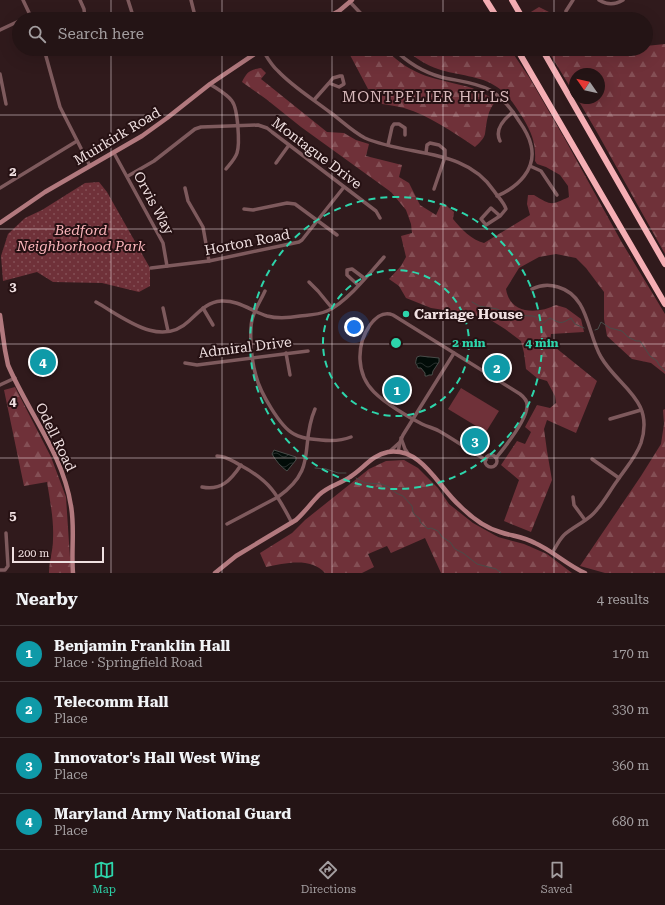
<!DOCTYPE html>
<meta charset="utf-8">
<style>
body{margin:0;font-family:"Roboto Serif",serif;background:#302122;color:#f1f3f6}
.compass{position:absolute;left:569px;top:68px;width:36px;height:36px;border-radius:50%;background:#241415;box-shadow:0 4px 16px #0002;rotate:304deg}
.scale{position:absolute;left:12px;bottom:10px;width:92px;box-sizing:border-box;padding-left:4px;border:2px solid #f0e0e1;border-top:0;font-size:11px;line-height:14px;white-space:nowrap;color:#f0e0e1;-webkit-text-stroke:3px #261113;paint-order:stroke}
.you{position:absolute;left:354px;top:327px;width:14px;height:14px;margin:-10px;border:3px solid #fff;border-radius:50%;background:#1a73e8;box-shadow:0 0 0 6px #1a73e833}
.badge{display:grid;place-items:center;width:26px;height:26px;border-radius:50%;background:#2dd5ab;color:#fff;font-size:13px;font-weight:700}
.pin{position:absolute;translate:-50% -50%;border:2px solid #fff;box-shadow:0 1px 4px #0006}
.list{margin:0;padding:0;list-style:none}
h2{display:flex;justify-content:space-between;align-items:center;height:52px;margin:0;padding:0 16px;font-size:17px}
h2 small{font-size:13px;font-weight:400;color:#a39ea0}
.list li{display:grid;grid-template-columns:26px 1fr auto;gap:12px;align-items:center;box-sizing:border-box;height:56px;padding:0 16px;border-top:1px solid #413334}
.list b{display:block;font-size:15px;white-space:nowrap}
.list p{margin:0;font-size:13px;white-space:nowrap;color:#a39ea0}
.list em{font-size:13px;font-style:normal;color:#a39ea0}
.icon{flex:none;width:22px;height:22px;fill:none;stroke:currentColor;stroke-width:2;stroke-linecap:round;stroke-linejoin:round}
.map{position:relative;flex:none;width:665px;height:573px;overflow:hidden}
.search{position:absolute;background:#241415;box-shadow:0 4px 16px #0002;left:12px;right:12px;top:12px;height:44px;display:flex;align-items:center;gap:10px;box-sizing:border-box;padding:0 14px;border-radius:22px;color:#a39ea0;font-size:15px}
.sheet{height:276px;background:#241415}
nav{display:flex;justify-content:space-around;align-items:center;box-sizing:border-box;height:56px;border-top:1px solid #413334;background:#241415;font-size:11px;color:#a39ea0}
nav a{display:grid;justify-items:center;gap:2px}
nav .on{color:#2dd5ab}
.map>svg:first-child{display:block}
.grass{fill:#6f3139}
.forest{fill:url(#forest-firs)}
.park{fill:url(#park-dots)}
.water{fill:url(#water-waves);stroke:#494c49}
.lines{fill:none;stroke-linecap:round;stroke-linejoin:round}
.stream{stroke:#494c49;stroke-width:1}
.street{stroke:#7e5a5d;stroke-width:3.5}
.secondary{stroke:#b2797e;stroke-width:4.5}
.highway{stroke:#f5aeb4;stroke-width:6}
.grid{fill:none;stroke:#f0e0e1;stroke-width:1;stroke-opacity:0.55}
.ring{fill:none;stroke:#2dd5ab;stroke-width:2;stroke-dasharray:7 5}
.poi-dot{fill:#2dd5ab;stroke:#261113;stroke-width:1.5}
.labels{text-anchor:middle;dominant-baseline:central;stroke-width:4;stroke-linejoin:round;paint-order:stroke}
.street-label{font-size:14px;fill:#f0e0e1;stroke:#261113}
.park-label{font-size:14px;font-style:italic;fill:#fcb6bc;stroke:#261113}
.poi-label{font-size:14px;font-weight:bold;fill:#f0e0e1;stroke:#261113;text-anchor:start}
.neighbourhood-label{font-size:15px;letter-spacing:1px;fill:#d8b9bb;stroke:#261113}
.grid-label{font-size:13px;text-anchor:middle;font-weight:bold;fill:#f0e0e1;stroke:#261113;stroke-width:4;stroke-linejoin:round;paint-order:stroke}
.centre{fill:#2dd5ab;stroke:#261113;stroke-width:2}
.ring-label{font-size:12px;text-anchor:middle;font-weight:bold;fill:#2dd5ab;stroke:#261113;stroke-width:4;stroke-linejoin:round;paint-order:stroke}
</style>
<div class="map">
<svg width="665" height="573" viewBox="0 0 665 573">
<defs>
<pattern id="forest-firs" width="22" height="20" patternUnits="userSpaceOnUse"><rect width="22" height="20" fill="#6f3139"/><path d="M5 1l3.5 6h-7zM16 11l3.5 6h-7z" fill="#844f55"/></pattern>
<pattern id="park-dots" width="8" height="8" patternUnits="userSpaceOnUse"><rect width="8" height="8" fill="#6f3139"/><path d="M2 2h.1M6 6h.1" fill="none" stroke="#844f55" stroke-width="1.8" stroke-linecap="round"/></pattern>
<pattern id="water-waves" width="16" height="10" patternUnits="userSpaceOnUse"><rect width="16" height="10" fill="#020c08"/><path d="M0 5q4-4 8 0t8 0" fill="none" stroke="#272f2c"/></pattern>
</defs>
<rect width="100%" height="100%" fill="#301a1c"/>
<!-- grass -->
<path class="grass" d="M461 388 499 411 486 432 448 409Z"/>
<!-- forest -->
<g class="forest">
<path d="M539 7 551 13 552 19H528L526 15Z"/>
<path d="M665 44V254L598 134 577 98H599V74H575V95L547 49H646V46Z"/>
<path d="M367 49H385C415 79 434 77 472 88 480 91 488 97 497 100 487 110 487 121 485 134 484 139 478 144 475 147 453 132 430 116 404 108 397 106 389 105 382 104L375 90 368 89 350 55Z"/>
<path d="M404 49H510L529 77 566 141 621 241 665 314V374L651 363 632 359 607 336 604 319V292L586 268 576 258 556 254 539 257 519 268 506 289C510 315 538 314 556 305L566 308 581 319 584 332 551 334 550 341 556 348 597 381 576 433 547 420 544 429 547 451 552 480 531 532 504 521 519 480 501 465 517 441 525 444 531 432 525 427 537 405 550 408 556 403 555 396 547 381 537 378 526 369 524 353 521 341 505 329 489 319 470 314 431 308 406 298 399 286 389 279 401 266 406 257 401 236 412 233 411 224 406 210 391 192 301 127 266 99 242 82C247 72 249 70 261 68L266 73 261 79 327 132 344 133 356 140 369 144 366 156 402 165 399 177 409 183 420 205 436 215 442 202 454 212 453 219C461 229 472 240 484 243L530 215 527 204 528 195H534C552 206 551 205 569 197L568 186 560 175 546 167 537 164 535 161C536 144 532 133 523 118 516 107 508 94 497 87 480 75 458 76 438 69 425 65 415 57 404 49Z"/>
<path d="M15 387 51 457 66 497 71 573H49C49 561 53 551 53 539 54 520 50 501 47 482L24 486 4 390Z"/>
<path d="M665 409V573H605L580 566 641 476 661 444 664 424 663 410Z"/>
<path d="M404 460 418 468 438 488 449 504 473 523 498 537 524 544 547 554 572 573H441L425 538 391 553 387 546 368 554 374 567 362 573H325C311 557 285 563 266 567L260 553 292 533 305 520 369 469 386 461Z"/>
</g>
<!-- park -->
<path class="park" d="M99 182 107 192 150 268V286L139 292 102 283 53 282 37 272 3 281 1 256 8 234 25 218 42 210 85 183Z"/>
<!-- water -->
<g class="water">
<path d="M420 356 439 358V362L433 371 432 375H429L427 376H425V373L421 368H418C417 363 414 366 417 357Z"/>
<path d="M274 450 296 457V460L287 471C281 467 276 461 272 454Z"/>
</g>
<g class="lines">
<!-- stream -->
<g class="stream">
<path d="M472 302 479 306 497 309 508 315 533 316 536 317 540 323C545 324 546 320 550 318 561 324 561 324 571 318L575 324 584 328"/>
<path d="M595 330 598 329 601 322 610 328 622 331 628 337 636 341H640L650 356 657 361 659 365 665 371"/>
<path d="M315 468 326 469 338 473H346"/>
<path d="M356 478 365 483 381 484 389 487 396 493 403 496 412 506 413 512 415 515 420 519V522L428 529 431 528 438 531 442 537 450 542 455 549 463 553 477 564 496 569 501 573"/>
</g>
<!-- street -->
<g class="street">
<path d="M23 0 32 19"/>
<path d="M80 0 84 9 85 19"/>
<path d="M128 0 134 19"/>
<path d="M191 0 194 12 192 19"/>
<path d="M599 0C607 5 615 5 623 0"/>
<path d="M350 2 366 19"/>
<path d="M566 11 573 0"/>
<path d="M23 19 31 16"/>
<path d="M0 30 19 21"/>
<path d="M44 49 60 107 90 166"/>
<path d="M98 49H100"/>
<path d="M262 49C267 57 271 65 278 71 293 87 313 99 331 113 342 121 353 132 365 138 408 157 465 147 494 191 498 197 504 202 506 209L501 215 500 216 486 225 481 219 491 208 500 216"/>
<path d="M394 49C407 62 423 72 441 77 457 81 475 82 490 90 503 98 511 108 519 121 524 128 529 136 531 145 537 169 518 187 497 196"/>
<path d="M46 53 57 49"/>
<path d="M0 74 6 104"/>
<path d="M210 84C217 89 227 94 232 101 238 109 240 144 237 153 235 159 230 164 226 169"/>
<path d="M314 100 329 83 339 87 344 84 342 76H340L333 78 329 83"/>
<path d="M500 141C494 129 504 119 513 112"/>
<path d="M388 145 392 127 394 124H399L405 128V135"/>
<path d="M114 153 163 243 167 266"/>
<path d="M426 153 427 145 430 143 439 145 445 150V157L434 189"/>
<path d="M276 163 289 145"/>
<path d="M530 166 541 171 557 195"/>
<path d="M128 176 154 161 195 129 201 127 258 125 267 128 272 132 376 211 380 218"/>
<path d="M0 188 77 141"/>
<path d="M185 188 188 201 203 227 209 261"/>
<path d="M244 209 253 210 287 203 295 204 337 235"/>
<path d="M151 268 209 261 299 242 302 240 344 187"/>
<path d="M309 282 318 291 332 308"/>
<path d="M358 285 347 275V270L352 269 364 278"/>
<path d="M532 289C540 285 549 284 558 287 589 296 587 333 601 357 618 387 655 399 641 443 636 457 625 469 617 481 609 492 603 504 593 514 585 522 573 527 564 535 559 540 556 547 552 553"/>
<path d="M265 291C260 302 251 315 251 328 250 342 252 363 256 376 260 392 280 427 294 434 302 439 312 439 321 440 331 441 341 441 351 437"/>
<path d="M96 302C123 317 160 349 189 321 199 312 207 302 221 301 239 300 251 311 267 316 278 319 289 318 300 316 309 315 318 315 327 311 346 303 370 273 384 257"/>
<path d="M163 308 168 331"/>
<path d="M203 308 213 325"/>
<path d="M286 353 290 375"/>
<path d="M185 363 197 365 308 351"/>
<path d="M0 385 15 378"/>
<path d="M610 419 641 410"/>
<path d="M401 438 405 449 409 455"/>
<path d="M389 452 399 443"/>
<path d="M398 452 400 442 403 435 454 353"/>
<circle cx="491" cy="461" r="6"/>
<path d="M217 456C227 456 232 461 240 465 270 481 277 494 292 523"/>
<path d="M592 459 619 478"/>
<path d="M486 460C470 451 455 440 439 431 434 428 428 427 422 424 408 417 385 403 374 392 356 374 356 345 370 325 376 317 383 311 393 315L520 394C524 397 528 401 527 407 526 421 505 447 496 458"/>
<path d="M202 487C221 491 231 480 241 465"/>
<path d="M573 497 574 505 585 520"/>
<path d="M227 524 278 497C319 468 299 446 315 409"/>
<path d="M0 570H5L8 566 6 533"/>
</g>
<!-- secondary -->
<g class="secondary">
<path d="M324 19 339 11 352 0"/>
<path d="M0 223 45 192 142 136 167 118 210 84 262 49"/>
<path d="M0 315 5 350 8 365C28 412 63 454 71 506 75 528 71 551 73 573"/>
<path d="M215 573 236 556 296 520C305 512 311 503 319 495 328 486 340 484 350 477 363 469 372 455 388 452 422 447 438 487 460 506 471 517 486 528 500 532 512 536 524 537 535 543 553 551 567 565 585 573"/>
</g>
<!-- highway -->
<g class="highway">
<path d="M486 0 498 19"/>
<path d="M512 0 523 19"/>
<path d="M517 49 665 304"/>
<path d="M542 49 665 264"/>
</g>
</g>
<!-- grid -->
<path class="grid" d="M111 0V19M222 0V19M332 0V19M443 0V19M554 0V19M111 49V573M222 49V573M332 49V573M443 49V573M554 49V573M0 115H665M0 229H665M0 344H665M0 458H665"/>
<!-- distance rings -->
<g class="ring">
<circle cx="396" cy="343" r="73"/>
<circle cx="396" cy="343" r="146"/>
</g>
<!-- markers -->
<circle class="poi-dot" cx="406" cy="314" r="4"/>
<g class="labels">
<!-- street labels -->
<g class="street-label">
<text transform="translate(117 136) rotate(-31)">Muirkirk Road</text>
<text transform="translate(317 153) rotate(37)">Montague Drive</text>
<text transform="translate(154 203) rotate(62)">Orvis Way</text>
<text transform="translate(247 242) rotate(-11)">Horton Road</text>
<text transform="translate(245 347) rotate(-7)">Admiral Drive</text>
<text transform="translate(56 437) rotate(64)">Odell Road</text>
</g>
<!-- park labels -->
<g class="park-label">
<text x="81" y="230">Bedford<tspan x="81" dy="16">Neighborhood Park</tspan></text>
</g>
<!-- poi labels -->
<g class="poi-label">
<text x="414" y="314">Carriage House</text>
</g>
<!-- neighbourhood labels -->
<g class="neighbourhood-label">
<text x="426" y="97">MONTPELIER HILLS</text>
</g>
</g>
<g class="grid-label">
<text x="13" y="176">2</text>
<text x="13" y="291">3</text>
<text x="13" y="406">4</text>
<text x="13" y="520">5</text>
</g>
<circle cx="396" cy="343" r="6" class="centre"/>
<g class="ring-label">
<text x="469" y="347">2 min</text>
<text x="542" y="347">4 min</text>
</g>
</svg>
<svg class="compass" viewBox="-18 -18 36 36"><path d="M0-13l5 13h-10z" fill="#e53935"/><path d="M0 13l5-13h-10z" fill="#a39ea0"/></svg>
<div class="scale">200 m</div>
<div class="you"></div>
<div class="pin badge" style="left:397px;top:390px;background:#0f9aa8">1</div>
<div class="pin badge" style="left:497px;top:368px;background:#0f9aa8">2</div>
<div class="pin badge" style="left:475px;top:441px;background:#0f9aa8">3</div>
<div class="pin badge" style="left:43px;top:362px;background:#0f9aa8">4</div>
<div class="search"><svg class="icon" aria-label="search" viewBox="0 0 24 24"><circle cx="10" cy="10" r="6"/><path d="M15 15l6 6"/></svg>Search here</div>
</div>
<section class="sheet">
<h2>Nearby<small>4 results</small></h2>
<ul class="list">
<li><span class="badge" style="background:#0f9aa8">1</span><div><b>Benjamin Franklin Hall</b><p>Place · Springfield Road</p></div><em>170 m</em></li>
<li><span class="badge" style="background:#0f9aa8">2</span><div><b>Telecomm Hall</b><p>Place</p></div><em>330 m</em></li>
<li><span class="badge" style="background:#0f9aa8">3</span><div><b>Innovator's Hall West Wing</b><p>Place</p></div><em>360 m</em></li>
<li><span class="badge" style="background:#0f9aa8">4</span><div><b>Maryland Army National Guard</b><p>Place</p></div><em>680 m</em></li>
</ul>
</section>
<nav>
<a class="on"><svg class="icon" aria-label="map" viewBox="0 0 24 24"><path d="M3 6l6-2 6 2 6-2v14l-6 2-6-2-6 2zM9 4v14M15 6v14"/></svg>Map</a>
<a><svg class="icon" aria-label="directions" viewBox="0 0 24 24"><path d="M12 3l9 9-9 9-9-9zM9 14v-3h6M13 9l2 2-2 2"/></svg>Directions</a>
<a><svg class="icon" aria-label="saved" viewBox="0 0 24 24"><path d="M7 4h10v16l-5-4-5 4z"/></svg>Saved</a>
</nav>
